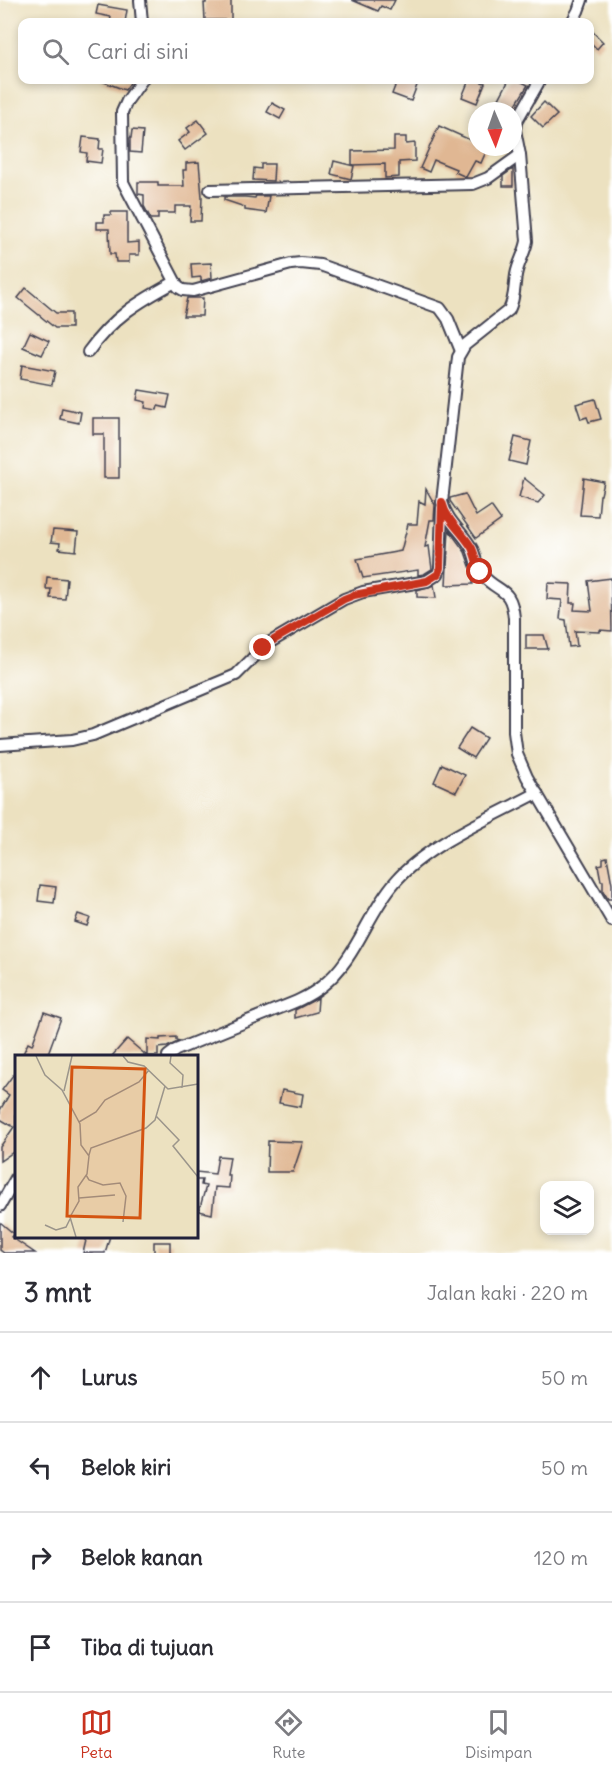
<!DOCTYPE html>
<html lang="id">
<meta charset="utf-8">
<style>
body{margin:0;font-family:Delius,sans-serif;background:#f2f2f3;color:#2b2b33}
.controls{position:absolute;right:18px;bottom:18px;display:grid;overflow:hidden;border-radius:12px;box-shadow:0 3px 9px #0003}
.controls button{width:54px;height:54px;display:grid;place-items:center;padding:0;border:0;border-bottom:2px solid #e1e1e2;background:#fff;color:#2b2b33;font:30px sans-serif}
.compass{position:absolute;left:468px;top:102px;width:54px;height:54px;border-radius:50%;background:#fff;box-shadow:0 3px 9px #0003;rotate:178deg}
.stop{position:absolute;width:18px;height:18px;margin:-14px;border:4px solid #c8321e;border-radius:50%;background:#fff}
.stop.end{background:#c8321e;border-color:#fff;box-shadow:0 2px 6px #0008}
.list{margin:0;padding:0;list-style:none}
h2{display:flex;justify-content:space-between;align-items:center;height:78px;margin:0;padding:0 24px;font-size:26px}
h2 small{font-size:20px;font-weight:400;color:#7c7c81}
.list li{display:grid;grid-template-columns:39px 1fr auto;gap:18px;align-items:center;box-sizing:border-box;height:90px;padding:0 24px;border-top:2px solid #e1e1e2}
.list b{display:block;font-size:22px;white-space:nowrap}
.list em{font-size:20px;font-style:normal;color:#7c7c81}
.icon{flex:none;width:33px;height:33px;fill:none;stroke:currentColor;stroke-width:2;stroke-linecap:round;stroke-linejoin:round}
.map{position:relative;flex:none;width:612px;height:1253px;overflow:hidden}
.search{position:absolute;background:#fff;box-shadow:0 3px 9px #0003;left:18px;right:18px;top:18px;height:66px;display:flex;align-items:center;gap:15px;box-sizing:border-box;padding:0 21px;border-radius:12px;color:#7c7c81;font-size:22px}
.sheet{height:438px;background:#fff}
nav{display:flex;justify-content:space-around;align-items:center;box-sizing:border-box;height:84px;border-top:2px solid #e1e1e2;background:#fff;font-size:16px;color:#7c7c81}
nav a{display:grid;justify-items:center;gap:3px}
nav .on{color:#c8321e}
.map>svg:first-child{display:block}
.building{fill:#e0b793}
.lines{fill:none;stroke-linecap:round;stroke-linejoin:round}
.minor-casing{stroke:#403f4f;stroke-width:14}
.minor{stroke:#fff;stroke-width:10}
.route{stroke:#c8321e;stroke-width:8}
.inset-road{fill:none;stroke:#9b958b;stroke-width:1.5}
.view{fill:#d45411;fill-opacity:0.15;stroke:#d45411;stroke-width:3}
.inset-edge{fill:none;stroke:#22223b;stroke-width:3}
</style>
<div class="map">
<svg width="612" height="1253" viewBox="0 0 612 1253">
<rect width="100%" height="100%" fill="#fff"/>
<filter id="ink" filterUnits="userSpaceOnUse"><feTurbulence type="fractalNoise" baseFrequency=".0167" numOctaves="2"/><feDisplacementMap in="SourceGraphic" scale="12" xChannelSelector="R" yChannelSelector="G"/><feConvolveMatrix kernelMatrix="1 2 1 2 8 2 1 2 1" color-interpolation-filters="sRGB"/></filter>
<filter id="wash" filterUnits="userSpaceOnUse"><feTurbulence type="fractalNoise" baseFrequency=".008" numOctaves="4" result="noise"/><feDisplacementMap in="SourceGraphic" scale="24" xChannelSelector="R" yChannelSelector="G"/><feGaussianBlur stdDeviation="1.35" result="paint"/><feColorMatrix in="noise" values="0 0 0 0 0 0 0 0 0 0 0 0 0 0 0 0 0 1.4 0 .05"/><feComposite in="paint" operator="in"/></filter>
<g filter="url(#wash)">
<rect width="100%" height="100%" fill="#ece1c0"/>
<g id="blocks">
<!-- building -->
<g class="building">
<path d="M206 0H231V20H205L204 3H206Z"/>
<path d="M352 0H395L390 10 381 6 378 11Z"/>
<path d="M98 5 127 10 125 22H110L111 17 96 14Z"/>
<path d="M590 29 603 42 597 49 590 42Z"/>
<path d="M99 80H132L125 90Z"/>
<path d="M405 80H419L411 101 392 94 397 81 404 84Z"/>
<path d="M469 80H476L485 83 477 103 462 97Z"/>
<path d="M509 80H518L528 85 512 111H502L506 102 499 99Z"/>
<path d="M544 102 557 115 543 128 531 116Z"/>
<path d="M272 103 285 110 280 119 267 112Z"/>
<path d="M198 120 208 133 185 150 178 141 190 132 187 128Z"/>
<path d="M439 126 477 143V147H488L481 163 475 161 466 177 455 172 456 169 434 160 429 172 420 168Z"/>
<path d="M132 130 143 131 141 153 130 152V138H131Z"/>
<path d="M83 137 100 139 99 149H103L101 163 86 161 87 153 81 152Z"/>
<path d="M394 137H406V144L415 143V161L399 162V177L385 178V164L352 165V151L394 150Z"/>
<path d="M334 161 354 166 351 179 331 174Z"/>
<path d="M199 162 202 197 201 221H190L191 206H175V213H158V219H151L144 206V195L138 194V182H158V186H184L183 170H186V163Z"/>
<path d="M261 164H274L273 181 253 180 254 168 261 169Z"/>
<path d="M513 169V186H503V176Z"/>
<path d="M256 196H269L266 213 245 210V207L224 200V197H245L255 198Z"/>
<path d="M111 212H127V243L139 242V255H129V262H116L115 254H110L109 229H97V222H104V215H111Z"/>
<path d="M211 263 212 278 201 281V277L192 278 191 264Z"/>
<path d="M26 288 56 313H71V328H55L18 298Z"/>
<path d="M187 298H203L202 316H183Z"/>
<path d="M30 332 49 341 42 355 23 347Z"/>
<path d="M22 365 55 371 52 385 20 379Z"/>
<path d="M139 390 170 395 167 408 158 406 157 410 145 408 146 402 137 400Z"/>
<path d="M595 399 601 419 589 422 587 417 581 419 576 404Z"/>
<path d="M62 408 81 412 79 423 60 419Z"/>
<path d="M93 418H119V478H104V434H93Z"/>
<path d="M515 437 531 441 526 465 509 461Z"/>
<path d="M524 478 545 495 538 503 519 497Z"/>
<path d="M584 478 604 482 601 495H600L598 516 580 515Z"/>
<path d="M426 489 435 505 434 520H430L425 547 429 546 432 569 424 574 418 575V570L363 578 357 559 401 551 408 524H417L419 501 425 504Z"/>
<path d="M465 494 476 516 491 506 501 520 476 538 450 501V498Z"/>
<path d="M53 530 78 532 76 551 59 549 60 543 51 542Z"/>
<path d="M449 530 465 552 473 575V584L446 585Z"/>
<path d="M47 577 67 579 65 599 50 598 51 589H46Z"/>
<path d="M611 578 612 631 600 630V632L575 631 577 646 569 647 566 620 560 619 562 600 547 599 548 583 571 584 570 603H575L574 610 592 611 588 581Z"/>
<path d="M434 585 436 598 417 597V590Z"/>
<path d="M526 635H544L548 649H526Z"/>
<path d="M470 728 486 738 473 758 457 748Z"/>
<path d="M442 764 465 775 456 792 434 782Z"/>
<path d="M607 857 612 884V899H608L603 891V881H601L598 865 603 864V858Z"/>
<path d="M40 885 56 887 54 903 38 901Z"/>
<path d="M78 914 90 918 87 926 75 922Z"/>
<path d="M318 998 317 1012 295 1018V1010Z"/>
<path d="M44 1012 61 1018 47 1056H22L28 1043 32 1045Z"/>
<path d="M176 1037V1040L180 1041 167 1047 158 1048V1056H112L127 1039 147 1056V1039L160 1040V1038Z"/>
<path d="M16 1071V1150L0 1161V1147L14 1127 0 1119V1110L9 1095 2 1090Z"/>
<path d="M282 1090 303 1094 301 1107 279 1103Z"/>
<path d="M268 1141 303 1142 293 1172H267Z"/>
<path d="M218 1156 230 1157 227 1175H230L229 1188 215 1187 212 1214 199 1211 206 1186 201 1185 202 1180H196V1172L215 1174Z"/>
<path d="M0 1222 14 1234 11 1237 35 1253H4L0 1250Z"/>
<path d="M87 1236H110L105 1253H83Z"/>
<rect x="154" y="1242" width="16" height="11"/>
</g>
</g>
</g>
<g filter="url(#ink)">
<use href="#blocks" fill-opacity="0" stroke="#403f4f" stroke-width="1.5"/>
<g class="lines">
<defs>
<g id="minor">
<path d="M140 0 142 22"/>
<path d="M572 22 578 11 582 0"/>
<path d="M142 80 127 101 122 112 123 182 178 287 183 290 193 291 291 264 301 263 320 265 440 308 448 319 461 351"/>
<path d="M540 80 516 122 515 130 520 155 527 241C525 253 518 263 516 275 514 288 515 298 509 310L465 345 458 357 442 502C447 522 463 532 472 549 476 557 476 568 482 575 499 594 511 586 514 618V732L517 754 527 777 612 921"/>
<path d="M210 190 473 184 488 178 520 155"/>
<path d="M88 352C113 317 138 302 175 282"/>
<path d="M0 745 72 740 93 735 236 675 267 644 344 599 363 592 427 581 438 574 440 568 442 508"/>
<path d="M168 1056 176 1050C206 1038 235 1026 265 1014 284 1006 305 1000 322 986 356 960 367 914 395 882 426 845 494 816 537 793"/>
<path d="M0 1206 16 1178"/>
</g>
</defs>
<!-- minor casing -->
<use href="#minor" class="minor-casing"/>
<!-- minor -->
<use href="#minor" class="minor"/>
</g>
</g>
<g class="lines" filter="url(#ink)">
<!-- route -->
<path class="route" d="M263 648 272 641 344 599 354 595 427 581 438 574 440 568 442 502C447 522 462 531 472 548 475 555 477 564 480 572"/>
</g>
<!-- overview -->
<g transform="translate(15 1055)">
<rect width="183" height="183" fill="#ece1c0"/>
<path class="inset-road" d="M21 1 30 20 47 35 65 69 66 90 74 101 72 119 63 132 64 146 55 162 61 182M108 1 113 7 129 11 153 34 183 29M156 1 155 8 168 20 167 33M49 36 57 1M141 61 164 85 158 91 183 122M64 67 81 57 90 45 124 27 134 15M74 100 76 93 131 73 140 65 150 31M71 120 74 125 88 130 105 128 111 141 108 167M64 143 100 140M30 170 41 175 51 172 55 164"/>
<path class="view" d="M57 12 130 14 125 163 52 161Z"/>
<rect width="183" height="183" class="inset-edge"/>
</g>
</svg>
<div class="controls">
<button><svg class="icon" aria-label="layers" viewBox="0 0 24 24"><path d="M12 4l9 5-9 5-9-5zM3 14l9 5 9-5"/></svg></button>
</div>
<svg class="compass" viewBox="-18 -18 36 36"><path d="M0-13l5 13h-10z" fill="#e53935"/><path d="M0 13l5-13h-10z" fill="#7c7c81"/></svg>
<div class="stop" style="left:480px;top:572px"></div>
<div class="stop end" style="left:263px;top:648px"></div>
<div class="search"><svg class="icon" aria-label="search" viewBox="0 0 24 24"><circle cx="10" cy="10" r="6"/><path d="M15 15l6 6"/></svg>Cari di sini</div>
</div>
<section class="sheet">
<h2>3 mnt<small>Jalan kaki · 220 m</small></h2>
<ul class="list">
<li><svg class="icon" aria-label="ahead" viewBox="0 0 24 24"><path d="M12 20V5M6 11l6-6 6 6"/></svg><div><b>Lurus</b></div><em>50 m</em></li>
<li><svg class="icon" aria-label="left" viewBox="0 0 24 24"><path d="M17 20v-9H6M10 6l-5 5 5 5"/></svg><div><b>Belok kiri</b></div><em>50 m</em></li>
<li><svg class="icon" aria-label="right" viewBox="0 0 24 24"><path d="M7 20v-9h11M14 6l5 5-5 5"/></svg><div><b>Belok kanan</b></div><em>120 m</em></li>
<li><svg class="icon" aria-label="arrive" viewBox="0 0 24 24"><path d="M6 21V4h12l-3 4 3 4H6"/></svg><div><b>Tiba di tujuan</b></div></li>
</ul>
</section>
<nav>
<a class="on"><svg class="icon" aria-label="map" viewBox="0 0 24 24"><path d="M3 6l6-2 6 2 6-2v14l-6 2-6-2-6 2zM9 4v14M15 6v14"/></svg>Peta</a>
<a><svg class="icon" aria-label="directions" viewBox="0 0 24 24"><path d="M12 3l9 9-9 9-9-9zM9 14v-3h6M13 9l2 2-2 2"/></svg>Rute</a>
<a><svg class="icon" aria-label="saved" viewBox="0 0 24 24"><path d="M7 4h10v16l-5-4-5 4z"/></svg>Disimpan</a>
</nav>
